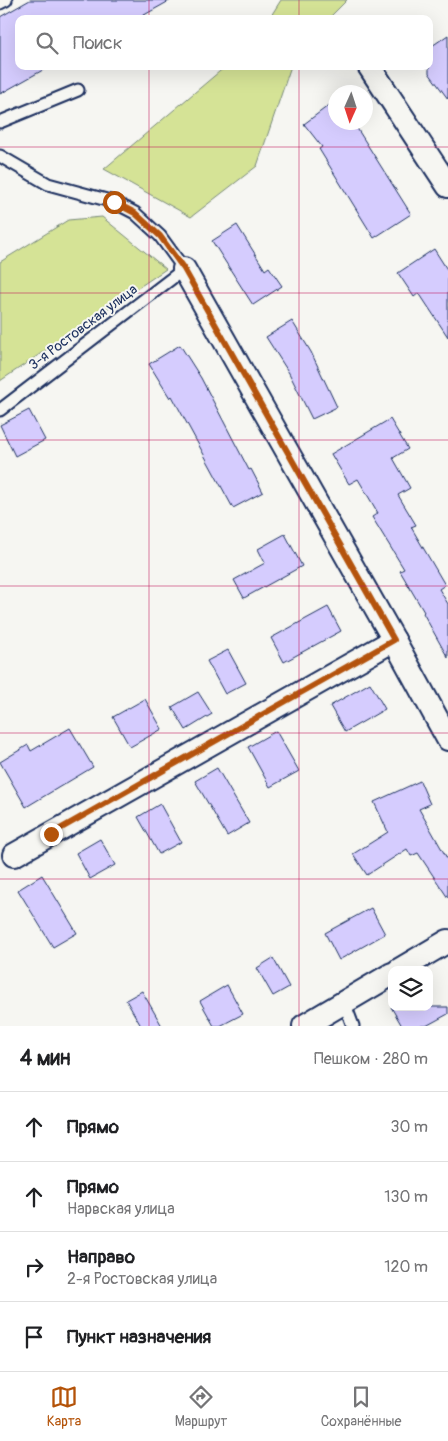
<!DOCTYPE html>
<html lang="ru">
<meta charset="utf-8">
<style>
body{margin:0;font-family:Pangolin,sans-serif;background:#f6f6f6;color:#202124}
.controls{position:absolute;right:15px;bottom:15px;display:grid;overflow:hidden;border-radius:10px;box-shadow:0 5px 20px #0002}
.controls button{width:45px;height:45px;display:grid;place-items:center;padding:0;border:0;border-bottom:1px solid #e0e0e0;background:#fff;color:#202124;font:25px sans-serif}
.compass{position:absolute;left:328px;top:85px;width:45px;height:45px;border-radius:50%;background:#fff;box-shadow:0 5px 20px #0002;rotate:183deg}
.stop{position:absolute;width:15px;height:15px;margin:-11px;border:4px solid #b45309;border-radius:50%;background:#fff}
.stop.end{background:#b45309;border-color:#fff;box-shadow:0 1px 5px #0008}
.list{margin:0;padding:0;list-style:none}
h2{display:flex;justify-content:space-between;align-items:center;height:65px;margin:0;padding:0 20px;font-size:21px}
h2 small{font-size:16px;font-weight:400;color:#757577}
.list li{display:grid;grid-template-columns:32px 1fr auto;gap:15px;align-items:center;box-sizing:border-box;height:70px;padding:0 20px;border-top:1px solid #e0e0e0}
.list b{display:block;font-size:19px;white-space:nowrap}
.list p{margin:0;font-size:16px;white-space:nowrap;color:#757577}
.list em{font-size:16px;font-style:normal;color:#757577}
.icon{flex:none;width:28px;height:28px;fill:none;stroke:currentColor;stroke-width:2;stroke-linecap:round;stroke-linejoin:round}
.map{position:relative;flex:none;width:448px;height:1026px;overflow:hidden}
.search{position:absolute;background:#fff;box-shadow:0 5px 20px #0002;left:15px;right:15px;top:15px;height:55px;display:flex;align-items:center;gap:12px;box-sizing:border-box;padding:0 18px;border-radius:10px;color:#757577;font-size:19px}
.sheet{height:345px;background:#fff}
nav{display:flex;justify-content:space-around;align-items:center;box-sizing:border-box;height:70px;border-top:1px solid #e0e0e0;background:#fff;font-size:14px;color:#757577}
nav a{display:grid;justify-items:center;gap:2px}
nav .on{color:#b45309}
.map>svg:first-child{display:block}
.green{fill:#d5e396;stroke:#78897a}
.building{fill:#d5ccfe;stroke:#1b2f5e}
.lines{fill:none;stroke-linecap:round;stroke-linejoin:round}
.service-casing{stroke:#1b2f5e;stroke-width:15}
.minor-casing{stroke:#1b2f5e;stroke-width:26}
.service{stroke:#f6f6f2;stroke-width:11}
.minor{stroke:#f6f6f2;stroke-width:22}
.route{stroke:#b45309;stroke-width:6}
.grid{fill:none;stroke:#c2185b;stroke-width:1;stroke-opacity:0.55}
.labels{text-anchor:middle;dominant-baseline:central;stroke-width:4;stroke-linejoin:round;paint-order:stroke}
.street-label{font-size:14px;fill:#1b2f5e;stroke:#f6f6f2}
</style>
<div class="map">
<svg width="448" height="1026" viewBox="0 0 448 1026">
<rect width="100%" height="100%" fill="#f6f6f2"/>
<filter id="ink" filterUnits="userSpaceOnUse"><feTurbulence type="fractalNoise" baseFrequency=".02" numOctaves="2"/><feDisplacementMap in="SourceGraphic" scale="10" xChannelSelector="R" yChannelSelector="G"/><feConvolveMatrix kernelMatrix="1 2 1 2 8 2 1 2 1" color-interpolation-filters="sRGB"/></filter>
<g filter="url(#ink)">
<!-- green -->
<g class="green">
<path d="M281 0H347L328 19H269Z"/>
<path d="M226 66H291L257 166 191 217 104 169Z"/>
<path d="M102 217 166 269 0 381V262L68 220Z"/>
</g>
<!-- building -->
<g class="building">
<path d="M30 0H171L137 19H19V66H50L0 94V17Z"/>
<path d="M448 35V99L429 73V48Z"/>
<path d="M336 100V122H353L411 214 374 238 319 149 322 147 304 124Z"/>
<path d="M237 225 265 270 269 267 282 286 253 305 212 241Z"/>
<path d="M434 249 448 271V337L419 293 414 297 398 273Z"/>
<path d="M292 321 311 352 337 407 312 419 289 373 266 337Z"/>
<path d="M180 345 201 378 249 470 251 469 263 492 233 508 172 396 170 398 149 364Z"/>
<path d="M29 410 45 440 15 456 0 425Z"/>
<path d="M390 419 408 449 393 458 410 488 398 495 416 525 411 527 445 585 439 589 448 604V658L423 613 424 612 400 571 404 569 372 517 378 513 358 479 349 484 331 454Z"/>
<path d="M285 534 302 566 244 598 234 580 265 563 258 549Z"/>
<path d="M328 607 341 631 284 662 271 638Z"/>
<path d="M228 650 246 683 225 694 207 661Z"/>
<path d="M370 683 385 709 345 732 330 706Z"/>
<path d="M198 692 212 714 186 730 172 707Z"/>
<path d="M145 699 162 729 130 747 113 717Z"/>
<path d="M70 728 93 767 26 807 0 762 28 745 31 751Z"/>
<path d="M276 731 299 771 270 787 248 747Z"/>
<path d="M217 768 249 823 227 836 195 781Z"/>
<path d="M420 781 430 804 419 809 448 860V898L418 853 411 856 407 849 367 875 353 854 388 832 374 802Z"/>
<path d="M160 804 181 842 159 854 138 817Z"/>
<path d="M100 839 115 865 90 879 76 853Z"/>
<path d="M42 875 77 933 53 947 18 890Z"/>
<path d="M371 908 385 934 339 960 325 933Z"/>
<path d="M273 958 289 987 273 996 257 968Z"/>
<path d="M227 985 243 1014 220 1026H214L200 1001Z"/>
<path d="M142 991 162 1026H141L126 1000Z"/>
<path d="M391 1007H448V1014L426 1026H402Z"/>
</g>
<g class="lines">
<defs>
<g id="service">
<path d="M0 3 6 0"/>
<path d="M0 122 78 90"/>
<path d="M0 156 48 184 114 202 135 213 160 236 184 269 0 410"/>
<path d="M344 1002 353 1026"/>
</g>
<g id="minor">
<path d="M369 66 448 186"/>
<path d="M184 269 394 640 448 739"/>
<path d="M14 855 394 640"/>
<path d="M399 970 448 941"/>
<path d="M304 1026 392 974"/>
</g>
</defs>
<!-- service casing -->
<use href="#service" class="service-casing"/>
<!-- minor casing -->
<use href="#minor" class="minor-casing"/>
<!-- service -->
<use href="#service" class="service"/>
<!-- minor -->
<use href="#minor" class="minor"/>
</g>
</g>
<g class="lines" filter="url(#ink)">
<!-- route -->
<path class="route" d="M51 834 394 640 184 269 160 236 135 213 114 202"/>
</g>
<!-- grid -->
<path class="grid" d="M149 0V19M299 0V19M149 66V1026M299 66V1026M0 147H448M0 293H448M0 440H448M0 586H448M0 733H448M0 879H448"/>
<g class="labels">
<!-- street labels -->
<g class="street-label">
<text transform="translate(83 327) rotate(-37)">3-я Ростовская улица</text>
</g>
</g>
</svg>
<div class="controls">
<button><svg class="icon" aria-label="layers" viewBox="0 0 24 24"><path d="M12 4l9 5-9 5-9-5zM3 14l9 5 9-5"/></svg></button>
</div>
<svg class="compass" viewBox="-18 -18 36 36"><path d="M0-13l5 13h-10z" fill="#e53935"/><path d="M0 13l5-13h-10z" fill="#757577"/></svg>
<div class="stop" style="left:114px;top:202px"></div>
<div class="stop end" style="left:51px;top:834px"></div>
<div class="search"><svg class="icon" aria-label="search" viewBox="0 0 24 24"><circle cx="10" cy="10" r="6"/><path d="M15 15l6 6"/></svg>Поиск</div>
</div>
<section class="sheet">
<h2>4 мин<small>Пешком · 280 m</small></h2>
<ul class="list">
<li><svg class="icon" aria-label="ahead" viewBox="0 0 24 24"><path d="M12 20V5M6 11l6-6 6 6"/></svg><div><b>Прямо</b></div><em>30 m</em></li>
<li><svg class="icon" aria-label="ahead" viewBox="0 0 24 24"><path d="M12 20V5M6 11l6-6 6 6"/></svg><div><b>Прямо</b><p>Нарвская улица</p></div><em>130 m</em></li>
<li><svg class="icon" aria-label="right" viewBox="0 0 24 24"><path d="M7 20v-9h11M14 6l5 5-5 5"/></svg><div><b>Направо</b><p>2-я Ростовская улица</p></div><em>120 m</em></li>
<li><svg class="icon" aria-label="arrive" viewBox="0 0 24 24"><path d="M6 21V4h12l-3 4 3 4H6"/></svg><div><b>Пункт назначения</b></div></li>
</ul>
</section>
<nav>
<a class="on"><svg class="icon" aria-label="map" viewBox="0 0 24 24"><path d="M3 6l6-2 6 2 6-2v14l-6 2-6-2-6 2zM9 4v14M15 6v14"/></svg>Карта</a>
<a><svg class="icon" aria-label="directions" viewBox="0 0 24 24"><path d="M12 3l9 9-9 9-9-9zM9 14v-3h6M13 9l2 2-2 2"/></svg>Маршрут</a>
<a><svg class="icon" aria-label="saved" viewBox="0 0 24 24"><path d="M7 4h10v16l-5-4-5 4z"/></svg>Сохранённые</a>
</nav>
